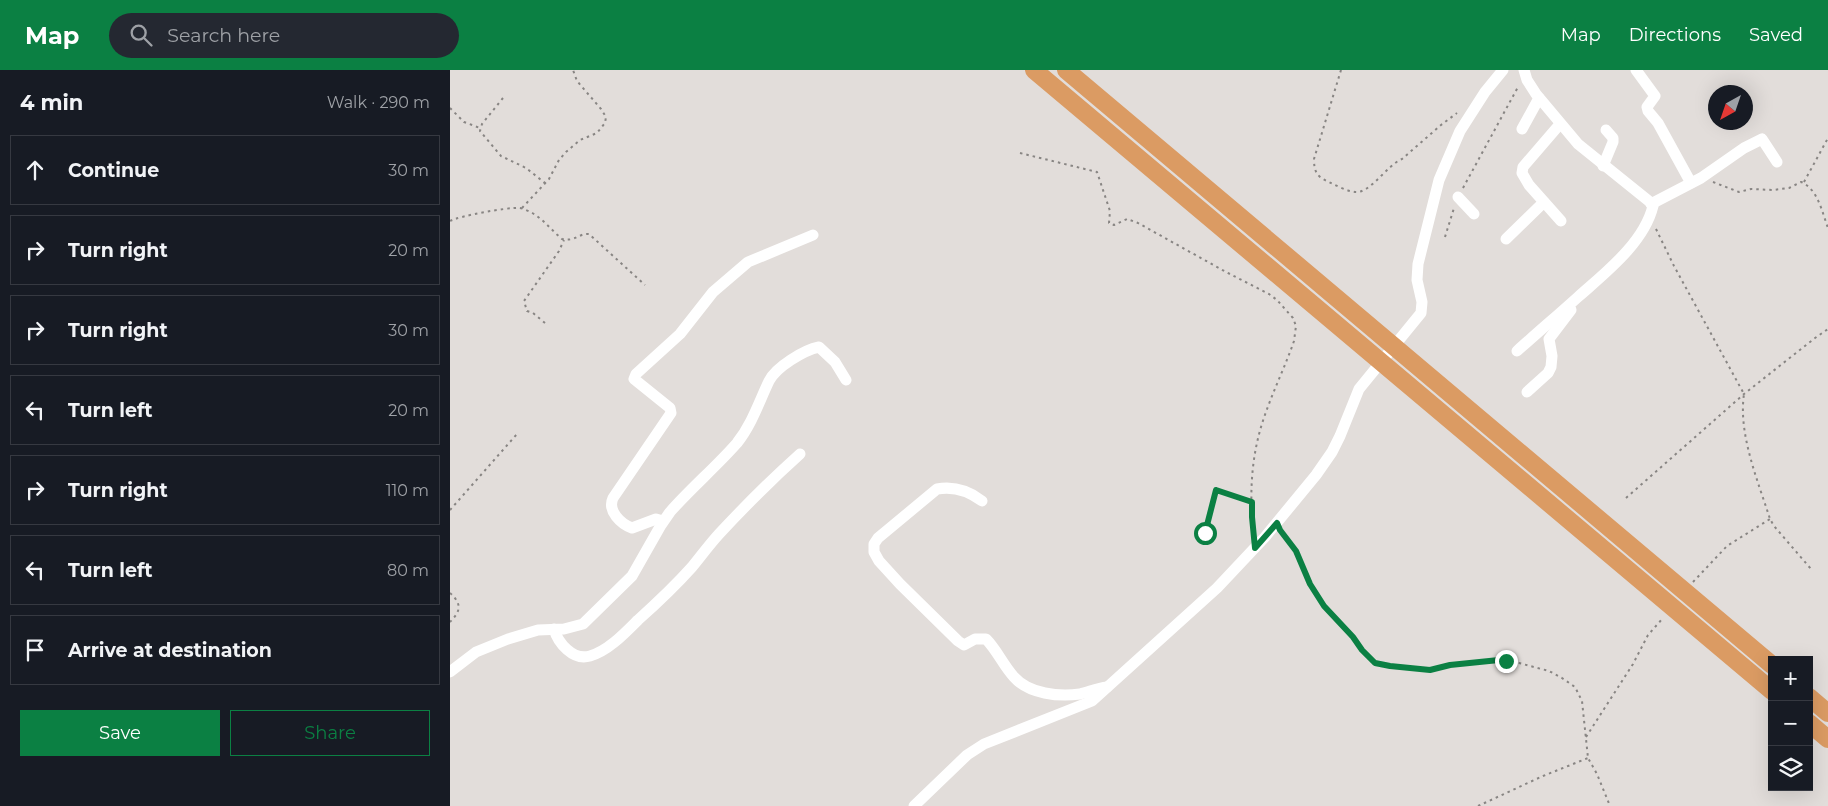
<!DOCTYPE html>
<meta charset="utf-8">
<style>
body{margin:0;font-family:Montserrat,sans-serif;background:#242831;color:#f1f3f6}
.controls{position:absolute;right:15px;bottom:15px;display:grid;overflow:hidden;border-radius:0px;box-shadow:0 5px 20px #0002}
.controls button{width:45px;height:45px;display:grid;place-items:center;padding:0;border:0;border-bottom:1px solid #363941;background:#171b24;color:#f1f3f6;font:25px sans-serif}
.compass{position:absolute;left:1258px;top:15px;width:45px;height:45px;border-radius:50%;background:#171b24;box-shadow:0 5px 20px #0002;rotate:220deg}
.stop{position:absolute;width:15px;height:15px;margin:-11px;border:4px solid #0b8043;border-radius:50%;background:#fff}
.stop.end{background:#0b8043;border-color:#fff;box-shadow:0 1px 5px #0008}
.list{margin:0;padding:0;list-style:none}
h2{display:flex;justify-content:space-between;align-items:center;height:65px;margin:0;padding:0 20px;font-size:21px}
h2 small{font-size:16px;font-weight:400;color:#9ea1a6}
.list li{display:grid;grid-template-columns:32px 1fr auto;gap:15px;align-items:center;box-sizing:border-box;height:70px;margin:0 10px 10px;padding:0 10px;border:1px solid #363941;border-radius:0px}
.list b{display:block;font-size:19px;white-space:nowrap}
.list em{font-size:16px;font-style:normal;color:#9ea1a6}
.actions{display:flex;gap:10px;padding:15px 20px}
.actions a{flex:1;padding:11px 0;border:1px solid #0b8043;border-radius:0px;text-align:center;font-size:18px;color:#0b8043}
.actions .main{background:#0b8043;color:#fff}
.icon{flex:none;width:28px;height:28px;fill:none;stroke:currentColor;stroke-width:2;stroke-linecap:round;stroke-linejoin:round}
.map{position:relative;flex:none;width:1378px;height:736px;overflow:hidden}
header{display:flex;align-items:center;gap:30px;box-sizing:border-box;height:70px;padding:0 25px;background:#0b8043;color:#fff}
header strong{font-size:24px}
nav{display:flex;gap:28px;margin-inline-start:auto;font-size:18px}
.search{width:350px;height:45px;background:#242831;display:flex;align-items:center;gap:12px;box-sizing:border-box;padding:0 18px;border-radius:28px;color:#9ea1a6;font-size:19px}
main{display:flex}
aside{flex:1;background:#171b24}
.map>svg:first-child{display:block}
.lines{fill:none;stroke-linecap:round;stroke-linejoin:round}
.path{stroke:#888583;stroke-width:2;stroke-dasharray:2.5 4;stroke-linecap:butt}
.minor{stroke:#fff;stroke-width:11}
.highway{stroke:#db9b63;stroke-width:18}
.route{stroke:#0b8043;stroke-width:6}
</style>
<header>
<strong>Map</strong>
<div class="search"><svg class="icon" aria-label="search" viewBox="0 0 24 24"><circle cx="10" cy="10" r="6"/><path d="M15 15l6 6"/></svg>Search here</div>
<nav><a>Map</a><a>Directions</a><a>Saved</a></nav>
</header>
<main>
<aside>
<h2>4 min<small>Walk · 290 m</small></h2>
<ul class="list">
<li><svg class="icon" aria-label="ahead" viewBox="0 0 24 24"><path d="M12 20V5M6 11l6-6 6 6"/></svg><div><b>Continue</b></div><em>30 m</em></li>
<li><svg class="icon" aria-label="right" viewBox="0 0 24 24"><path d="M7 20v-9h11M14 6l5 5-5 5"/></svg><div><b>Turn right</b></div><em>20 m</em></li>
<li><svg class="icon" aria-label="right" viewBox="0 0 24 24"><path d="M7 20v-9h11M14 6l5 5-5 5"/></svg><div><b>Turn right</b></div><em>30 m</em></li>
<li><svg class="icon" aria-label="left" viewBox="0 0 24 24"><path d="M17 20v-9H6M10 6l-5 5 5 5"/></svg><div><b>Turn left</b></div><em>20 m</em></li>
<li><svg class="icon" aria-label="right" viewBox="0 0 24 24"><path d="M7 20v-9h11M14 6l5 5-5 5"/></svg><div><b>Turn right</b></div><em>110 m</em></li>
<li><svg class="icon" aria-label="left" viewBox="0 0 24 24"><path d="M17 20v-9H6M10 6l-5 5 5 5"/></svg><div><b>Turn left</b></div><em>80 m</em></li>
<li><svg class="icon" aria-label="arrive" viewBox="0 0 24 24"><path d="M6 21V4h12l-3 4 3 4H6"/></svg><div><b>Arrive at destination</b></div></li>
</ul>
<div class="actions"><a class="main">Save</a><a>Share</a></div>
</aside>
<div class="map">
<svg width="1378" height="736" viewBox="0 0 1378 736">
<rect width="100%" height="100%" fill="#e2ddda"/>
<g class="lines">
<!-- path -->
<g class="path">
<path d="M891 0 864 89C864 102 867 107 879 112 887 116 897 121 905 122 920 124 937 95 952 89L991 55 1007 43"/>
<path d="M53 28 32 54 30 61 51 86 76 98 95 113"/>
<path d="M0 38 14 52 30 58"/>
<path d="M570 83 647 102 660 141 659 153 664 155 677 149 688 153 776 202 819 224 827 230 843 248 846 256 844 271C834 300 820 327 811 357 801 391 799 429 804 463"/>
<path d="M1263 112 1289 122 1301 119 1323 120 1339 118 1351 112C1368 119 1372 142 1378 158"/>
<path d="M1354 112 1378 68"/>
<path d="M1013 118 1068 17"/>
<path d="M72 138 99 109 109 90 116 82 130 70 147 63 155 53 156 47 151 39 127 11 123 0"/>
<path d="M0 151C9 146 58 137 69 138 71 138 74 139 76 140 91 146 100 159 112 169 125 172 129 163 139 164L195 215"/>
<path d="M1206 159 1224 196 1294 324C1288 364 1308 411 1320 449L1324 456 1361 499"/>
<path d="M995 167 1004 138"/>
<path d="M95 253 83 243 77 241 74 231 109 181 114 170"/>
<path d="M1176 428 1294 324 1365 268 1378 259"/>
<path d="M0 440 67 364"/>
<path d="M755 463 766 420 802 432"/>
<path d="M833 464 846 481 853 501 874 536 903 567 912 581 925 593 940 596 980 600 1000 595 1049 590 1069 593 1099 601 1112 608 1125 617 1132 631 1138 688 1147 704 1160 736"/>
<path d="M1243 512 1277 476 1320 449"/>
<path d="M0 523C12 534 11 541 0 552"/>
<path d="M1136 667 1183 594 1198 565 1213 548"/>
<path d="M1028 736 1093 706 1138 688"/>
</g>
<!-- minor -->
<g class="minor">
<path d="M1186 0 1205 26 1197 37 1198 41 1208 53 1241 113"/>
<path d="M1110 54 1073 97 1072 103 1079 115 1111 151"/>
<path d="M1072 59 1089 28"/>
<path d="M1153 96 1163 72V68L1156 60"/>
<path d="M1008 127 1024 144"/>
<path d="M1201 134 1251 108 1294 78 1312 69 1327 92"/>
<path d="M1056 169 1094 132"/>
<path d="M1067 281C1087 263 1108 245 1128 227 1155 203 1194 173 1203 136L1200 132 1128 74 1086 24 1077 10 1074 0"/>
<path d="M1077 322 1098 303 1101 297 1102 286 1099 269 1121 240"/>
<path d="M532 431C519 421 504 416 487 419L428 468 424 474V482L429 491 450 514 508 571 514 575 525 569H536C547 580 553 595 564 607 579 624 609 627 630 624 639 622 647 618 657 617"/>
<path d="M213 451 206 449 182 458C171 454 157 441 163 428L221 343 220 338 184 309 186 304 230 264 263 222 298 192 363 165"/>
<path d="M104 559C108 573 123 591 140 586 158 581 175 563 188 550 207 533 225 516 242 497 251 486 259 475 269 464 295 436 321 410 350 384"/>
<path d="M0 602 26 582 58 569 88 560 114 559 133 554 182 506 211 455 220 442C241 418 266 397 287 373 302 354 309 332 319 311 326 297 354 280 369 277L385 292 396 310"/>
<path d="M464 736 517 685 534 674 642 631 767 518 815 467 866 405 882 382 890 366 909 319 971 243 972 232 967 210 968 194 989 110 1010 61 1035 22 1053 0"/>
</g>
<!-- highway -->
<g class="highway">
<path d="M584 0 1322 621"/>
<path d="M616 0 1322 595"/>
<path d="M1359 627 1378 643"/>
<path d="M1359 653 1378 669"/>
</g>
</g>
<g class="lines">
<!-- route -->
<path class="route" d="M755 463 766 420 802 432V447L805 478 827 453 830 460 846 481 860 514 874 536 903 567 912 580 925 593 940 596 980 600 1000 595 1049 590 1056 591"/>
</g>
</svg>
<div class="controls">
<button>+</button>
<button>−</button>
<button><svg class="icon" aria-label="layers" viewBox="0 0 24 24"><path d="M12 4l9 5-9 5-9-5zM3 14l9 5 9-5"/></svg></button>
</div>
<svg class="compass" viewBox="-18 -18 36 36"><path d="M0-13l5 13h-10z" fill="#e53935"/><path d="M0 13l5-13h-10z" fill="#9ea1a6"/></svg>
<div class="stop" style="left:755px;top:463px"></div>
<div class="stop end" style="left:1056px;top:591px"></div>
</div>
</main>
